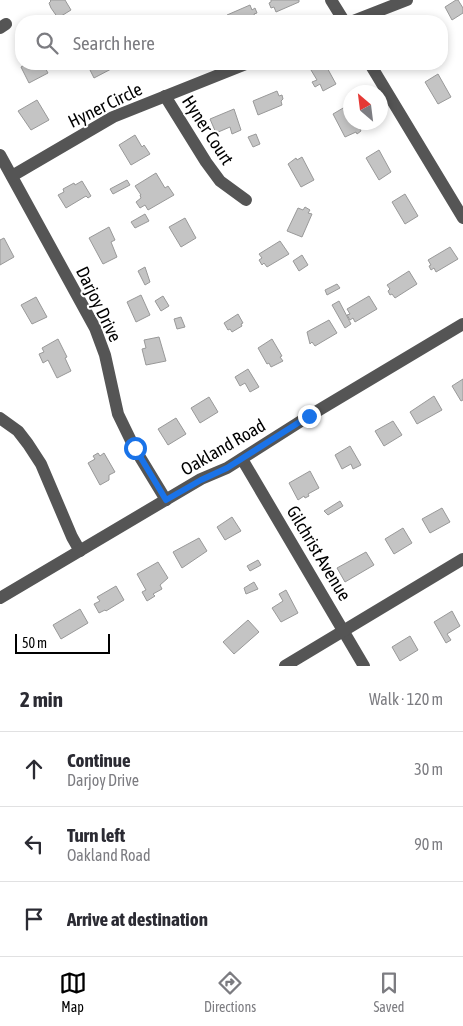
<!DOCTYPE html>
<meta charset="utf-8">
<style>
body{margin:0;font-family:"Asap Condensed",sans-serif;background:#f2f2f3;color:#2b2b33}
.compass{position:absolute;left:343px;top:85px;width:45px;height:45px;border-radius:50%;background:#fff;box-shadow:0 2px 8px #0003;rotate:332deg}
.scale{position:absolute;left:15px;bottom:12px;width:95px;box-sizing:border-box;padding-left:5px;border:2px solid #000;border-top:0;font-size:14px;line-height:18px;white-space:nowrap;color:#000;-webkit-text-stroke:4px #fff;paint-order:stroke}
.stop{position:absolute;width:15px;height:15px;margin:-11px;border:4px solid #1a73e8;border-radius:50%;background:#fff}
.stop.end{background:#1a73e8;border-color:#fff;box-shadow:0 1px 5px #0008}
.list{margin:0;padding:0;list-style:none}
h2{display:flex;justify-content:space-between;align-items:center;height:65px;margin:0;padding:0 20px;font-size:21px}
h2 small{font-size:16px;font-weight:400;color:#7c7c81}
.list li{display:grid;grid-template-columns:32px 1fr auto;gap:15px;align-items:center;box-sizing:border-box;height:75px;padding:0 20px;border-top:1px solid #e1e1e2}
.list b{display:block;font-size:19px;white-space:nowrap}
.list p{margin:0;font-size:16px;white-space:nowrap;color:#7c7c81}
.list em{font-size:16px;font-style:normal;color:#7c7c81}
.icon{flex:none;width:28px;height:28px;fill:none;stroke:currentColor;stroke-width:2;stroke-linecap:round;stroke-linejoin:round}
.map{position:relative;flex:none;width:463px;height:666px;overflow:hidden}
.search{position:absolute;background:#fff;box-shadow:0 2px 8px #0003;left:15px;right:15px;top:15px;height:55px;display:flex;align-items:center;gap:12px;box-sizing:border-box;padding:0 18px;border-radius:20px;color:#7c7c81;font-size:19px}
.sheet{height:290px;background:#fff}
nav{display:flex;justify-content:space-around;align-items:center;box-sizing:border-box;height:70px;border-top:1px solid #e1e1e2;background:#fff;font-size:14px;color:#7c7c81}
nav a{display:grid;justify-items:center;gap:2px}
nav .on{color:#000}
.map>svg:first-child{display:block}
.building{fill:#c4c4c4;stroke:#999}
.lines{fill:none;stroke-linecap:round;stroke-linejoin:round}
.minor{stroke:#555;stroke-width:12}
.route{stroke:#1a73e8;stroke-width:6}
.labels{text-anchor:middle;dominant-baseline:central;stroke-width:4;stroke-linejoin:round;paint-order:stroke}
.street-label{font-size:18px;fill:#000;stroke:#fff}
</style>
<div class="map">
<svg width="463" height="666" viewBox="0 0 463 666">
<rect width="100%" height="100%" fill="#fff"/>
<!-- building -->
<g class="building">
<path d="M50 0H65L71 10 58 18 51 8 49 3 51 1Z"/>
<path d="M271 0H299V2L276 12 274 7 271 8 269 3 271 2Z"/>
<path d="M456 0H458L463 8V13L452 20 445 7Z"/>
<path d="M250 5 252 10 255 8 257 13 254 14 256 19 251 21H230L227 15Z"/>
<path d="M26 64H43L48 73 29 83 21 67Z"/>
<path d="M87 64H111L113 68 94 78Z"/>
<path d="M322 64H325L336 84 323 91 320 84 315 87 312 82 317 80 311 70Z"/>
<path d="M438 74 451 97 438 104 425 82Z"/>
<path d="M277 91 279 96 282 95 283 99 281 101 282 105 258 115 253 101Z"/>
<path d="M37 100 49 120 31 130 18 111Z"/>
<path d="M350 104V122H366L367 125 360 129 361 131 357 134 356 132 345 137 333 114Z"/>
<path d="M234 109 241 130 232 134 230 127 216 133 210 119Z"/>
<path d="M256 134 260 144 253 147 248 137Z"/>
<path d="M135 135 142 147 144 145 150 154 131 165 119 145Z"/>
<path d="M379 150 391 172 379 180 366 158Z"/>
<path d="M302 157 314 180 301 187 288 164 296 158 297 160Z"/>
<path d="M156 173 165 188 168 186 174 195 148 210 145 205 140 208 136 202 141 198 140 195H141L135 186Z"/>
<path d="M127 180 130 185 113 194 110 189Z"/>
<path d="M82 181 91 196 88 198 86 196 66 208 58 195 64 192 63 189 74 183 75 185Z"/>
<path d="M405 194 418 216 405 224 392 202Z"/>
<path d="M305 207 310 210 308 213 312 214 302 237 287 231 298 208 303 210Z"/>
<path d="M145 214 149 221 135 228 131 222Z"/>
<path d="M185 218 196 238 181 247 169 227Z"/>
<path d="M109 227 115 240 111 242 117 257 103 264 89 238Z"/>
<path d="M4 238 14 257 0 265V240Z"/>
<path d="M280 241 289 254 267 267 264 263 262 265 259 260 262 258 259 254Z"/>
<path d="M450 247 458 259 436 272 434 268 431 270 429 266 431 265 428 260Z"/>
<path d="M302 255 308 265 299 271 293 261Z"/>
<path d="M145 267 150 282 145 285 138 271Z"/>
<path d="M409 271 417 284 395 298 392 294 390 295 388 291 390 289 387 285Z"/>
<path d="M337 284 340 288 327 295 325 290Z"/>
<path d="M141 295 150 315 136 322 127 302Z"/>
<path d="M163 296 169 306 161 311 155 301Z"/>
<path d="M369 296 377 309 355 322 353 318 350 320 347 315 350 314 347 309Z"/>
<path d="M36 297 47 317 32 324 21 305Z"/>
<path d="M339 301 351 324 345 328 332 305Z"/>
<path d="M238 314 243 323 241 324 242 326 232 332 230 329 228 330 224 323Z"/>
<path d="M181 317 185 327 177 329 174 319Z"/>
<path d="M329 320 337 333 315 346 312 342 310 344 307 332Z"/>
<path d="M159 337 166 361 146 365 142 349 146 348 144 340Z"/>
<path d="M58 339 67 357 65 358 71 371 57 378 48 360 43 363 39 354 44 352 42 348Z"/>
<path d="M272 339 282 356 280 357 283 361 271 367 269 363 267 364 258 348Z"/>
<path d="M248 369 259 387 250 392 245 383 240 386 235 377Z"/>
<path d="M463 379V400L461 401 452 386Z"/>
<path d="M434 396 442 410 417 424 410 412Z"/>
<path d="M209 397 218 412 200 423 191 408Z"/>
<path d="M176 418 186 434 168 445 158 429Z"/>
<path d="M393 421 402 435 384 446 375 431Z"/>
<path d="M350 446 361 465 353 469 351 464 342 469 335 455Z"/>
<path d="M98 453 100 456 104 453 115 472 109 475V480L100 485 88 463 95 459 93 456Z"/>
<path d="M310 471 319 488 308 494 309 496 305 498 304 496 298 500 289 483Z"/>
<path d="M340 501 343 506 328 515 324 511Z"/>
<path d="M442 508 450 522 430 533 422 519Z"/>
<path d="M232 517 241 531 225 540 217 527Z"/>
<path d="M403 528 412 543 394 554 385 539Z"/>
<path d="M199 538 207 551 182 568 173 552Z"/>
<path d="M366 552 374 565 345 582 337 568Z"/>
<path d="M258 560 261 565 250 571 247 566Z"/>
<path d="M158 562 168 578 160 585 162 589 153 594 155 596 147 601 142 592 146 590 137 574Z"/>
<path d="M254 582 258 589 246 594 244 588Z"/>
<path d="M116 586 124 600 106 611 105 610 99 613 94 604 100 601 97 597Z"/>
<path d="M286 590 298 613 281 622 272 608 283 601 279 594Z"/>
<path d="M80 609 88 623 61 639 53 625Z"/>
<path d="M452 611 460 626 447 634 451 640 446 643 434 622Z"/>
<path d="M248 620 259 632 234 654 223 642Z"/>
<path d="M410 636 418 650 400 661 392 647Z"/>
</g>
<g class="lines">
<!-- minor -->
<g class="minor">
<path d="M331 0 344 21"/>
<path d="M353 21 407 0"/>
<path d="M0 28 6 24"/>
<path d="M370 64 463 218"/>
<path d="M165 96 206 162 220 181 246 200"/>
<path d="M0 155 95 328 105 355 118 414 135 449 166 500"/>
<path d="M12 176 113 117 246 64"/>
<path d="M0 418 18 431 28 444 41 464 72 537 80 551"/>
<path d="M242 459 364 666"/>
<path d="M0 598 201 479 227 468 309 416 463 324"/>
<path d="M285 666 463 559"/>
</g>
</g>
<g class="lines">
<!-- route -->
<path class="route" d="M135 448 166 500 201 480 227 468 309 416"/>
</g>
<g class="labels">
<!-- street labels -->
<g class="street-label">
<text transform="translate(105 105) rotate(-26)">Hyner Circle</text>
<text transform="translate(208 130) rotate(57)">Hyner Court</text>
<text transform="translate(99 304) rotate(64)">Darjoy Drive</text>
<text transform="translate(223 447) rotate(-30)">Oakland Road</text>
<text transform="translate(319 553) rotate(59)">Gilchrist Avenue</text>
</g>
</g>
</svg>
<svg class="compass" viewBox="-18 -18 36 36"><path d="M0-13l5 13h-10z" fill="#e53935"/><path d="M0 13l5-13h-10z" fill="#7c7c81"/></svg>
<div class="scale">50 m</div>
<div class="stop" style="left:135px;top:448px"></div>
<div class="stop end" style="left:309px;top:416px"></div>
<div class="search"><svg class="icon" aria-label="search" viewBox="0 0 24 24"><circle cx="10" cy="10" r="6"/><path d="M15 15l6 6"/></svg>Search here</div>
</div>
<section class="sheet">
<h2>2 min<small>Walk · 120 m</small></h2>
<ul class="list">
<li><svg class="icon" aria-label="ahead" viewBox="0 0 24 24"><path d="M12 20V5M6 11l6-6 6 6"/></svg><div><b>Continue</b><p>Darjoy Drive</p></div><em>30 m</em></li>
<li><svg class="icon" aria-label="left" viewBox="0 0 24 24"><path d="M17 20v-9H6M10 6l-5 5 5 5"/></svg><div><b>Turn left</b><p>Oakland Road</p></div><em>90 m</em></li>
<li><svg class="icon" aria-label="arrive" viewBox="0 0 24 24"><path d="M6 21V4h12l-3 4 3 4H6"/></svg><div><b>Arrive at destination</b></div></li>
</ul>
</section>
<nav>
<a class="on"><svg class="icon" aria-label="map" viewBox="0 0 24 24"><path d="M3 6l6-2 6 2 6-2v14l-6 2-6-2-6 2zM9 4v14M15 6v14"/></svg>Map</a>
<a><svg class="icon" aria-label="directions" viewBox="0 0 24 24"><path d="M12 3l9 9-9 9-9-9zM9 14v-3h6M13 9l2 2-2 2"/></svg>Directions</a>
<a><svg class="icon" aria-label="saved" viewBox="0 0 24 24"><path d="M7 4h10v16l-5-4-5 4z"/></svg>Saved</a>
</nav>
